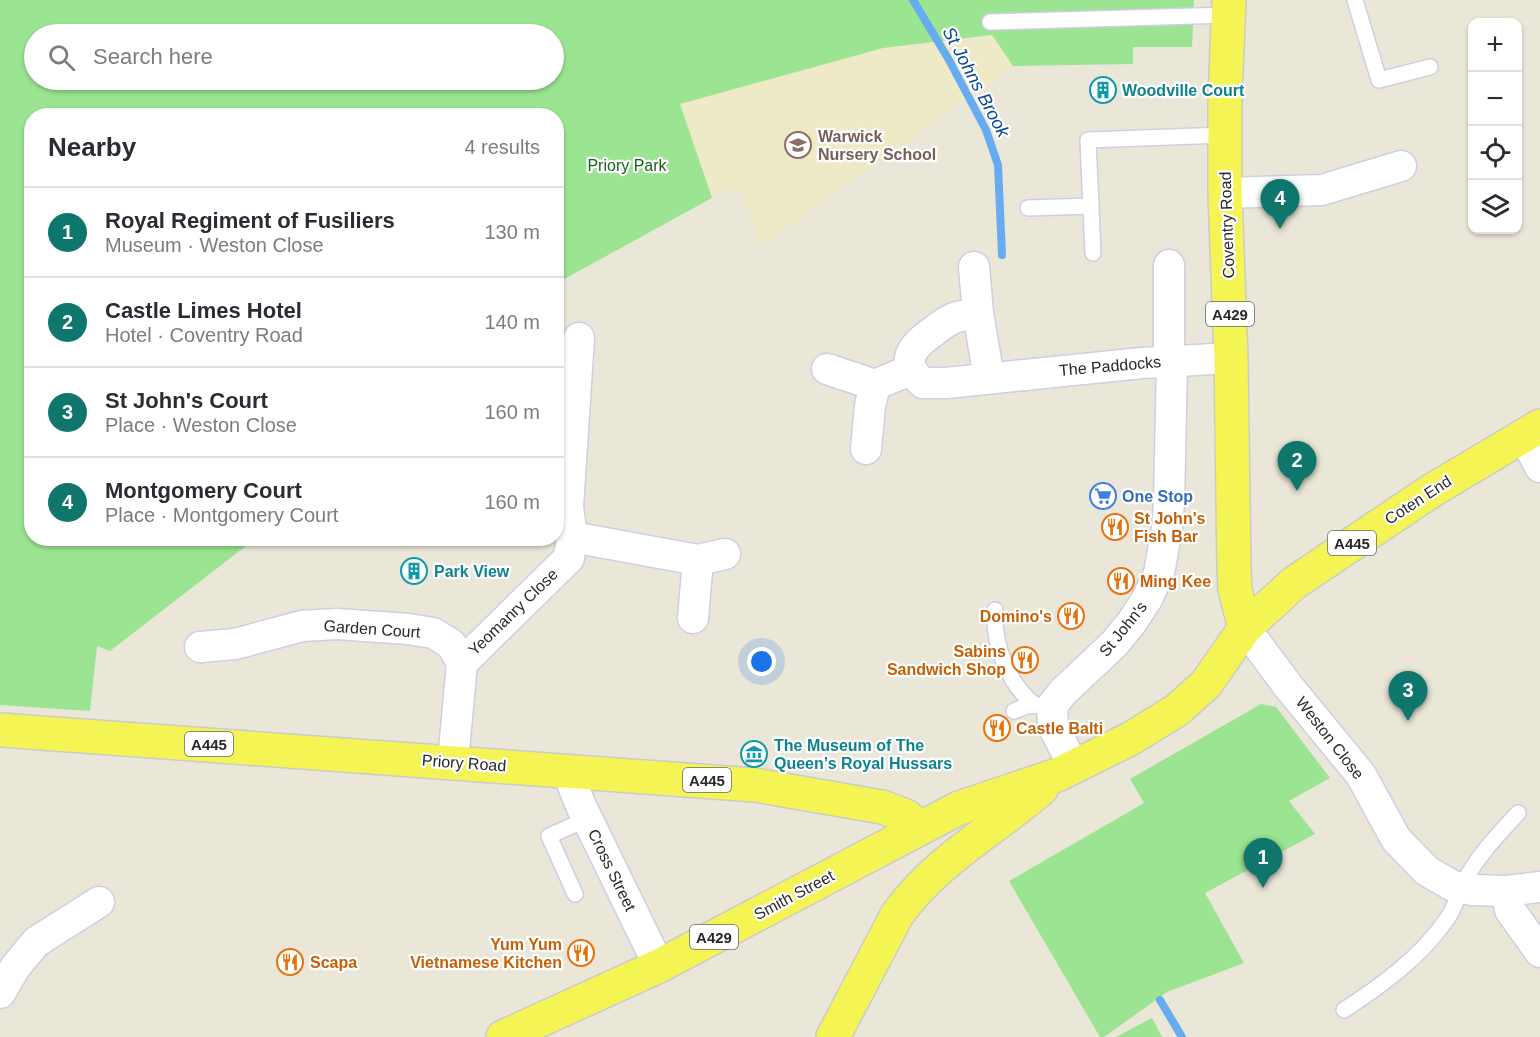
<!DOCTYPE html>
<meta charset="utf-8">
<style>
body{margin:0;font-family:Arial,sans-serif;background:#f2f2f3;color:#2b2b33}
.controls{position:absolute;right:18px;top:18px;display:grid;overflow:hidden;border-radius:12px;box-shadow:0 2px 4px #0004}
.controls button{width:54px;height:54px;display:grid;place-items:center;padding:0;border:0;border-bottom:2px solid #e1e1e2;background:#fff;color:#2b2b33;font:30px sans-serif}
.you{position:absolute;left:762px;top:662px;width:21px;height:21px;margin:-15px;border:4px solid #fff;border-radius:50%;background:#1a73e8;box-shadow:0 0 0 9px #1a73e833}
.badge{display:grid;place-items:center;width:39px;height:39px;border-radius:50%;background:#0f766e;color:#fff;font-size:20px;font-weight:700}
.pin{position:absolute;translate:-50% -50px;filter:drop-shadow(0 2px 3px #0008)}
.pin::after{content:'';position:absolute;top:32px;width:21px;height:18px;background:inherit;clip-path:polygon(0 0,100% 0,50% 100%)}
.list{margin:0;padding:0;list-style:none}
h2{display:flex;justify-content:space-between;align-items:center;height:78px;margin:0;padding:0 24px;font-size:26px}
h2 small{font-size:20px;font-weight:400;color:#7c7c81}
.list li{display:grid;grid-template-columns:39px 1fr auto;gap:18px;align-items:center;box-sizing:border-box;height:90px;padding:0 24px;border-top:2px solid #e1e1e2}
.list b{display:block;font-size:22px;white-space:nowrap}
.list p{margin:0;font-size:20px;white-space:nowrap;color:#7c7c81}
.list em{font-size:20px;font-style:normal;color:#7c7c81}
.icon{flex:none;width:33px;height:33px;fill:none;stroke:currentColor;stroke-width:2;stroke-linecap:round;stroke-linejoin:round}
.map{position:relative;flex:none;width:1540px;height:1037px;overflow:hidden}
.search{position:absolute;background:#fff;box-shadow:0 2px 4px #0004;left:24px;top:24px;width:540px;height:66px;display:flex;align-items:center;gap:15px;box-sizing:border-box;padding:0 21px;border-radius:33px;color:#7c7c81;font-size:22px}
.panel{position:absolute;background:#fff;box-shadow:0 2px 4px #0004;left:24px;top:108px;width:540px;height:438px;border-radius:24px}
.map>svg:first-child{display:block}
.education{fill:#eeeac7}
.green{fill:#9be492;fill-rule:evenodd}
.lines{fill:none;stroke-linecap:round;stroke-linejoin:round}
.stream{stroke:#67acf1;stroke-width:8}
.lane-casing{stroke:#cfcee2;stroke-width:18}
.street-casing{stroke:#cfcee2;stroke-width:33}
.primary-casing{stroke:#cbcbcb;stroke-width:36}
.lane{stroke:#fff;stroke-width:15}
.street{stroke:#fff;stroke-width:30}
.primary{stroke:#f4f454;stroke-width:33}
.labels{text-anchor:middle;dominant-baseline:central;stroke-width:4.5;stroke-linejoin:round;paint-order:stroke}
.shield{fill:#fff;stroke:#686868;stroke-width:1.5}
.shield-label{font-size:15px;font-weight:bold;fill:#282828}
.culture-label{font-size:16px;font-weight:bold;fill:#0d838f;stroke:#fff;text-anchor:start}
.education-label{font-size:16px;font-weight:bold;fill:#785e54;stroke:#fff;text-anchor:start}
.park-label{font-size:16px;fill:#176519;stroke:#fff}
.street-label{font-size:16px;fill:#282828;stroke:#fff}
.shop-label{font-size:16px;font-weight:bold;fill:#366cbe;stroke:#fff;text-anchor:start}
.food-label{font-size:16px;font-weight:bold;fill:#c56008;stroke:#fff;text-anchor:start}
.water-label{font-size:18px;font-style:italic;fill:#09469a;stroke:#fff}
</style>
<div class="map">
<svg width="1540" height="1037" viewBox="0 0 1540 1037">
<rect width="100%" height="100%" fill="#ebe7d8"/>
<!-- education -->
<path class="education" d="M992 35 1013 66 761 246 738 186 712 198 680 104 883 48Z"/>
<!-- green -->
<g class="green">
<path d="M0 0H1194L1192 47H1133V64L1013 66 992 35 883 48 680 104 712 198 557 283 556 116H32V538L255 539 110 651 97 646 90 711 0 705ZM34 34H554V80H34Z"/>
<path d="M1261 704 1276 707 1330 778 1289 801 1315 834 1205 893 1244 963 1167 992 1104 1037H1100L1009 881 1144 803 1130 779Z"/>
<path d="M1152 1018 1162 1037H1116Z"/>
</g>
<g class="lines">
<!-- stream -->
<g class="stream">
<path d="M913 0 949 60 986 130 998 165 1002 255"/>
<path d="M1160 1000 1182 1037"/>
</g>
<defs>
<g id="lane">
<path d="M1355 0 1379 80 1430 67"/>
<path d="M990 22 1228 15"/>
<path d="M1028 208 1091 206"/>
<path d="M1093 253 1088 140 1225 135"/>
<path d="M995 610C993 644 1008 684 1035 705"/>
<path d="M1014 711 1026 706 1040 705"/>
<path d="M575 894 549 836 587 819"/>
<path d="M1344 1010C1382 985 1421 957 1447 919 1455 908 1457 897 1462 886 1476 857 1497 836 1518 813"/>
</g>
<g id="street">
<path d="M1225 193 1322 190 1401 166"/>
<path d="M974 267 978 313"/>
<path d="M1169 361V265"/>
<path d="M827 369 875 385"/>
<path d="M989 378 978 313C971 315 961 315 954 318 947 321 940 326 934 331 912 346 898 362 923 383H946L1142 363 1231 358"/>
<path d="M1523 435 1540 467"/>
<path d="M866 449 870 406 875 385 910 370"/>
<path d="M572 537 698 560 693 618"/>
<path d="M698 560 725 554"/>
<path d="M1245 628 1288 686 1361 775 1396 839 1427 871 1453 886 1472 890 1507 891 1540 887"/>
<path d="M200 647 235 644 302 626 337 624 408 629 433 633 451 644 462 663"/>
<path d="M453 761 462 663 569 558 572 537 568 507 579 338"/>
<path d="M1074 767 1053 726 1052 706 1063 692 1114 644 1132 622 1147 599 1159 573 1167 529 1169 503 1172 361"/>
<path d="M571 772V781L581 806 659 966"/>
<path d="M1507 891 1510 910 1540 952"/>
<path d="M0 993 16 966 36 942 99 902"/>
</g>
<g id="primary">
<path d="M1229 0 1225 98V193L1231 358 1234 568 1235 590 1245 628"/>
<path d="M0 730 755 785 882 807 906 816 920 828"/>
<path d="M503 1037 659 966 959 808 1057 775 1130 739 1177 710 1206 684 1245 628 1294 583 1431 491 1540 426"/>
<path d="M833 1037 897 915C935 861 993 831 1042 788"/>
</g>
</defs>
<!-- lane casing -->
<use href="#lane" class="lane-casing"/>
<!-- street casing -->
<use href="#street" class="street-casing"/>
<!-- primary casing -->
<use href="#primary" class="primary-casing"/>
<!-- lane -->
<use href="#lane" class="lane"/>
<!-- street -->
<use href="#street" class="street"/>
<!-- primary -->
<use href="#primary" class="primary"/>
</g>
<!-- icons -->
<defs>
<symbol id="building-ring" viewBox="-11 -11 22 22"><circle r="9.5" fill="#fff" stroke="#0f9aa8" stroke-width="1.5"/><path d="M-4-6H4V6H1V3H-1V6H-4ZM-2.5-4.3h1.7v1.8h-1.7ZM.8-4.3h1.7v1.8H.8ZM-2.5-1h1.7V.8h-1.7ZM.8-1h1.7V.8H.8Z" fill="#0f9aa8"/></symbol>
<symbol id="school-ring" viewBox="-11 -11 22 22"><circle r="9.5" fill="#fff" stroke="#8d6e63" stroke-width="1.5"/><path d="M0-5L7-2L0 1L-7-2ZM-4 1L0 2.5L4 1V4Q0 6-4 4Z" fill="#8d6e63"/></symbol>
<symbol id="supermarket-ring" viewBox="-11 -11 22 22"><circle r="9.5" fill="#fff" stroke="#3f7fe0" stroke-width="1.5"/><path d="M-6-5.5h2.5l.6 2H6L4.5 2H-2.5L-4.4-4H-6ZM-1.5 3.2a1.3 1.3 0 1 0 .1 0ZM3 3.2a1.3 1.3 0 1 0 .1 0Z" fill="#3f7fe0"/></symbol>
<symbol id="restaurant-ring" viewBox="-11 -11 22 22"><circle r="9.5" fill="#fff" stroke="#e8710a" stroke-width="1.5"/><path d="M-5-6h1v4h1v-4h1v4h1v-4h1v5L-1.5 .5V6h-2V.5L-5-1ZM5-6V6H3V1.5H1.5Q1.5-4 5-6Z" fill="#e8710a"/></symbol>
<symbol id="museum-ring" viewBox="-11 -11 22 22"><circle r="9.5" fill="#fff" stroke="#0f9aa8" stroke-width="1.5"/><path d="M0-6L6-3V-2H-6V-3ZM-5-1h2V3h-2ZM-1-1h2V3h-2ZM3-1h2V3H3ZM-6 4H6V6H-6Z" fill="#0f9aa8"/></symbol>
</defs>
<g fill-rule="evenodd">
<use href="#building-ring" x="1088" y="75" width="30" height="30"/>
<use href="#school-ring" x="783" y="130" width="30" height="30"/>
<use href="#supermarket-ring" x="1088" y="481" width="30" height="30"/>
<use href="#restaurant-ring" x="1100" y="512" width="30" height="30"/>
<use href="#building-ring" x="399" y="556" width="30" height="30"/>
<use href="#restaurant-ring" x="1106" y="566" width="30" height="30"/>
<use href="#restaurant-ring" x="1056" y="601" width="30" height="30"/>
<use href="#restaurant-ring" x="1010" y="645" width="30" height="30"/>
<use href="#restaurant-ring" x="982" y="713" width="30" height="30"/>
<use href="#museum-ring" x="739" y="739" width="30" height="30"/>
<use href="#restaurant-ring" x="566" y="938" width="30" height="30"/>
<use href="#restaurant-ring" x="275" y="947" width="30" height="30"/>
</g>
<g class="labels">
<!-- shield labels -->
<g class="shield">
<rect x="1206" y="302" width="48" height="24" rx="4.5"/>
<rect x="1328" y="531" width="48" height="24" rx="4.5"/>
<rect x="185" y="732" width="48" height="24" rx="4.5"/>
<rect x="683" y="768" width="48" height="24" rx="4.5"/>
<rect x="690" y="925" width="48" height="24" rx="4.5"/>
</g>
<g class="shield-label">
<text x="1230" y="314">A429</text>
<text x="1352" y="543">A445</text>
<text x="209" y="744">A445</text>
<text x="707" y="780">A445</text>
<text x="714" y="937">A429</text>
</g>
<!-- culture labels -->
<g class="culture-label">
<text x="1122" y="90">Woodville Court</text>
<text x="434" y="571">Park View</text>
<text x="774" y="745">The Museum of The<tspan x="774" dy="18">Queen’s Royal Hussars</tspan></text>
</g>
<!-- education labels -->
<g class="education-label">
<text x="818" y="136">Warwick<tspan x="818" dy="18">Nursery School</tspan></text>
</g>
<!-- park labels -->
<g class="park-label">
<text x="627" y="165">Priory Park</text>
</g>
<!-- street labels -->
<g class="street-label">
<text transform="translate(1227 225) rotate(-92)">Coventry Road</text>
<text transform="translate(1110 366) rotate(-5)">The Paddocks</text>
<text transform="translate(1418 500) rotate(-33)">Coten End</text>
<text transform="translate(513 612) rotate(-44)">Yeomanry Close</text>
<text transform="translate(372 629) rotate(4)">Garden Court</text>
<text transform="translate(1123 629) rotate(-51)">St John's</text>
<text transform="translate(1330 738) rotate(52)">Weston Close</text>
<text transform="translate(464 763) rotate(4)">Priory Road</text>
<text transform="translate(612 870) rotate(64)">Cross Street</text>
<text transform="translate(794 895) rotate(-28)">Smith Street</text>
</g>
<!-- shop labels -->
<g class="shop-label">
<text x="1122" y="496">One Stop</text>
</g>
<!-- food labels -->
<g class="food-label">
<text x="1134" y="518">St John's<tspan x="1134" dy="18">Fish Bar</tspan></text>
<text x="1140" y="581">Ming Kee</text>
<text x="1052" y="616" text-anchor="end">Domino's</text>
<text x="1006" y="651" text-anchor="end">Sabins<tspan x="1006" dy="18">Sandwich Shop</tspan></text>
<text x="1016" y="728">Castle Balti</text>
<text x="562" y="944" text-anchor="end">Yum Yum<tspan x="562" dy="18">Vietnamese Kitchen</tspan></text>
<text x="310" y="962">Scapa</text>
</g>
<!-- water labels -->
<g class="water-label">
<text transform="translate(976 82) rotate(62)">St Johns Brook</text>
</g>
</g>
</svg>
<div class="controls">
<button>+</button>
<button>−</button>
<button><svg class="icon" aria-label="locate" viewBox="0 0 24 24"><circle cx="12" cy="12" r="6"/><path d="M12 2v4M12 18v4M2 12h4M18 12h4"/></svg></button>
<button><svg class="icon" aria-label="layers" viewBox="0 0 24 24"><path d="M12 4l9 5-9 5-9-5zM3 14l9 5 9-5"/></svg></button>
</div>
<div class="you"></div>
<div class="pin badge" style="left:1263px;top:888px">1</div>
<div class="pin badge" style="left:1297px;top:491px">2</div>
<div class="pin badge" style="left:1408px;top:721px">3</div>
<div class="pin badge" style="left:1280px;top:229px">4</div>
<div class="search"><svg class="icon" aria-label="search" viewBox="0 0 24 24"><circle cx="10" cy="10" r="6"/><path d="M15 15l6 6"/></svg>Search here</div>
<section class="panel">
<h2>Nearby<small>4 results</small></h2>
<ul class="list">
<li><span class="badge">1</span><div><b>Royal Regiment of Fusiliers</b><p>Museum · Weston Close</p></div><em>130 m</em></li>
<li><span class="badge">2</span><div><b>Castle Limes Hotel</b><p>Hotel · Coventry Road</p></div><em>140 m</em></li>
<li><span class="badge">3</span><div><b>St John's Court</b><p>Place · Weston Close</p></div><em>160 m</em></li>
<li><span class="badge">4</span><div><b>Montgomery Court</b><p>Place · Montgomery Court</p></div><em>160 m</em></li>
</ul>
</section>
</div>
